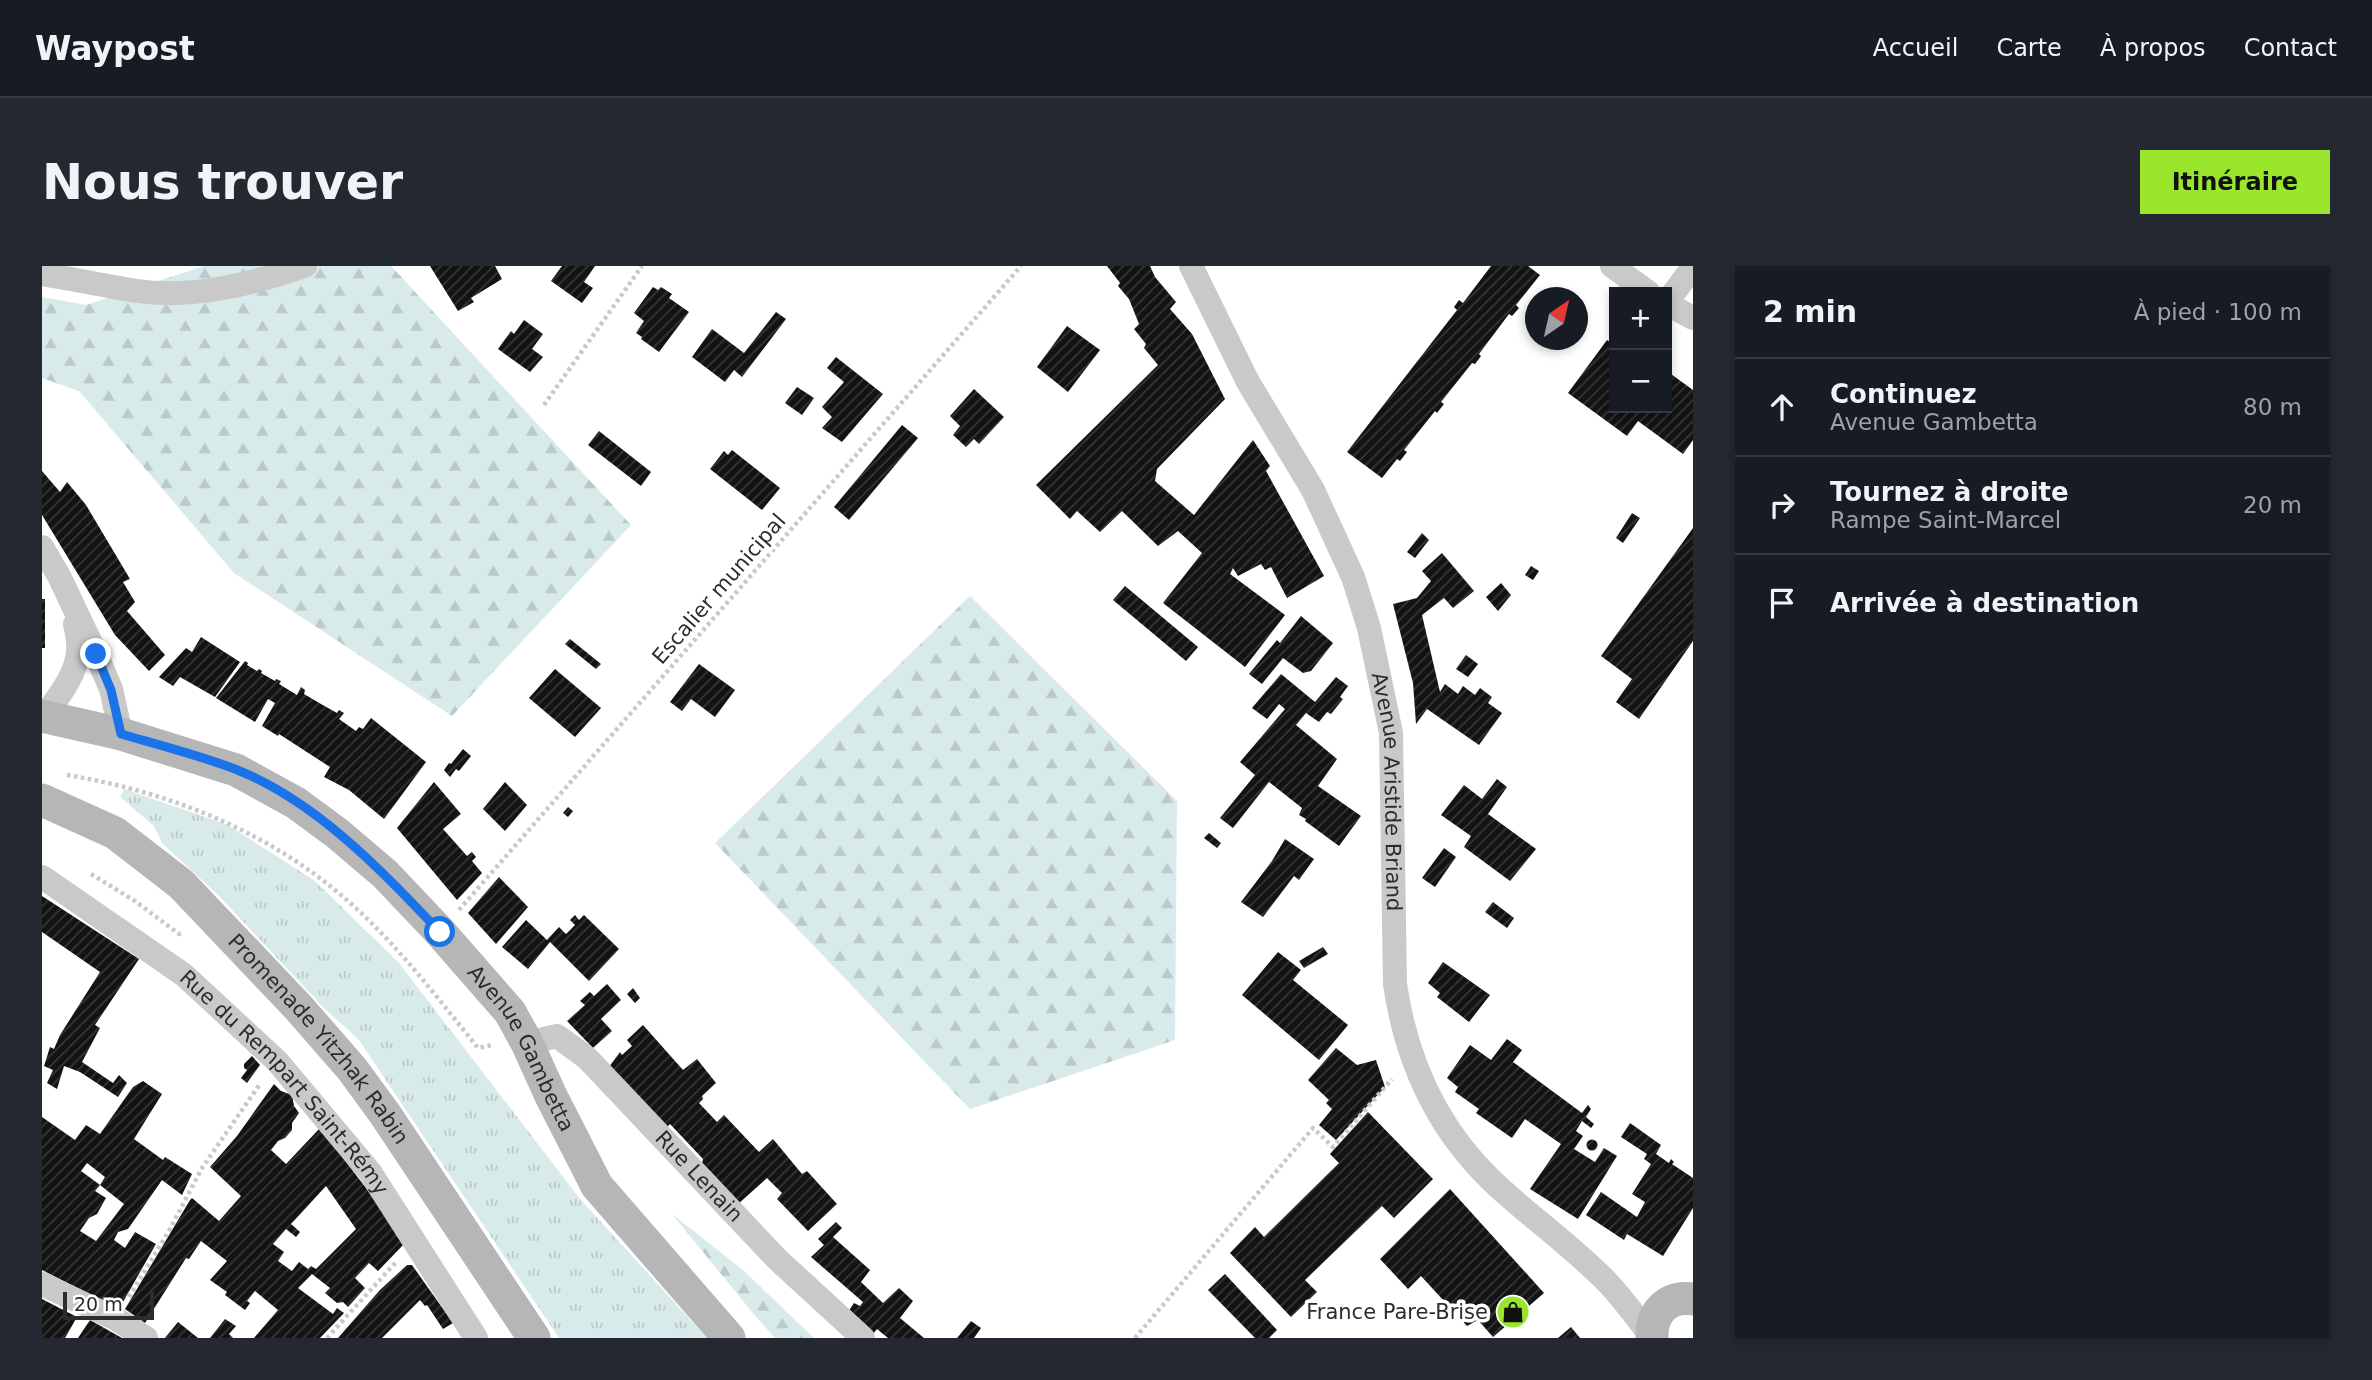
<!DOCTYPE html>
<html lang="fr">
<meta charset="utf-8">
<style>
body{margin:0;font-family:"DejaVu Sans",sans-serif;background:#242831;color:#f1f3f6}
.controls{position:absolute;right:21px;top:21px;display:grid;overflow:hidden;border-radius:0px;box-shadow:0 4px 10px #0003}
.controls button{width:63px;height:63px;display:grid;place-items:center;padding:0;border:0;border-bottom:2px solid #363941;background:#171b24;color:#f1f3f6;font:35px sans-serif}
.compass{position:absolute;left:1483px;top:21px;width:63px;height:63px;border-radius:50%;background:#171b24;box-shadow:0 4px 10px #0003;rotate:34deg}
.scale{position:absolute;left:21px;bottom:18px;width:91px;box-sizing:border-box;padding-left:7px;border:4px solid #2c2c2c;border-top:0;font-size:19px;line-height:24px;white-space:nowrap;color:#2c2c2c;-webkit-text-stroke:5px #fff;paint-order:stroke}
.stop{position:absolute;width:21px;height:21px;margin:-16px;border:5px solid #1a73e8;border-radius:50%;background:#fff}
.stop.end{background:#1a73e8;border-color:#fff;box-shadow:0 2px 7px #0008}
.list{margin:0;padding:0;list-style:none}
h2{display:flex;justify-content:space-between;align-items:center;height:91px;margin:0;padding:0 28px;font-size:30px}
h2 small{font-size:23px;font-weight:400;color:#9ea1a6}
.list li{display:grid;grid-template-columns:46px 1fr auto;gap:21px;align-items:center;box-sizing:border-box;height:98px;padding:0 28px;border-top:2px solid #363941}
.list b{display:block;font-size:26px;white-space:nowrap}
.list p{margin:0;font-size:23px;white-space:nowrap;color:#9ea1a6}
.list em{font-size:23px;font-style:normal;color:#9ea1a6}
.icon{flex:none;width:38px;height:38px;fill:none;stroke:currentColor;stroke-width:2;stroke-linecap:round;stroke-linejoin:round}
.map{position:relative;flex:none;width:1651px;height:1072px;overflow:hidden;border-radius:0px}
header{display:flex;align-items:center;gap:42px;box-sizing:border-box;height:98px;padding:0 35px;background:#171b24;border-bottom:2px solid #363941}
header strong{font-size:33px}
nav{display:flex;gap:38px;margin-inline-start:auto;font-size:24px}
.intro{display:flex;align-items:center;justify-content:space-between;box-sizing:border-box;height:168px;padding:0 42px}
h1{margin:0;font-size:49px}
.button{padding:18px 32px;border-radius:0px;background:#99e62c;color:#111;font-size:24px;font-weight:700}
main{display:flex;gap:42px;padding:0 42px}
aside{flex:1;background:#171b24;border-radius:0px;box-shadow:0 4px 10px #0003}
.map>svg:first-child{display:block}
.grass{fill:url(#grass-tufts)}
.forest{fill:url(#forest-firs)}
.building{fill:url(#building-hatch);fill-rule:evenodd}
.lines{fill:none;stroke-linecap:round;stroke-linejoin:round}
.path{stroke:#c9c9c9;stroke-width:4.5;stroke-dasharray:3.5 3.5;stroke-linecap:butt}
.street{stroke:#c9c9c9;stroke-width:24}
.secondary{stroke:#b6b6b6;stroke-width:33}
.route{stroke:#1a73e8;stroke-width:9}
.labels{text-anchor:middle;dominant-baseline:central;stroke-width:7;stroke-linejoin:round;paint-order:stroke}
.street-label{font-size:21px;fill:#2c2c2c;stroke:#fff}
.poi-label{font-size:21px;fill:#2c2c2c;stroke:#fff;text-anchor:end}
</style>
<header>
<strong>Waypost</strong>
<nav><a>Accueil</a><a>Carte</a><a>À propos</a><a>Contact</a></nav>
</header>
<div class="intro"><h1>Nous trouver</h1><a class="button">Itinéraire</a></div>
<main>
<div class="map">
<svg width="1651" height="1072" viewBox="0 0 1651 1072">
<defs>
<pattern id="grass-tufts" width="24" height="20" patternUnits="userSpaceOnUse" patternTransform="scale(1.75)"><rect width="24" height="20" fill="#d9eaea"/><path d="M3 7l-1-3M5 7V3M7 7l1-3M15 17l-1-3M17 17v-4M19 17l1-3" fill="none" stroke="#bac9c9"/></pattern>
<pattern id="forest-firs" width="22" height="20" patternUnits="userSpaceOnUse" patternTransform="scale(1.75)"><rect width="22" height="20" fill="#d9eaea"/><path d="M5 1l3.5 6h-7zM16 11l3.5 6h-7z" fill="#bac9c9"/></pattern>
<pattern id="building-hatch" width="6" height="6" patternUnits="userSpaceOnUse" patternTransform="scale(1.75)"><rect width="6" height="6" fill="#131313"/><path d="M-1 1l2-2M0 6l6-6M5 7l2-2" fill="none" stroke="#363636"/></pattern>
</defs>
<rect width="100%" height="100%" fill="#fff"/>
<!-- grass -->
<path class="grass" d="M82 523 186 559 273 615 357 697 538 933 665 1072H517L317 774 282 742 176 629 120 577 112 560 78 531Z"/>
<!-- forest -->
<g class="forest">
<path d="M162 0H349L589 259 410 450 192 307 37 125 0 112V31L44 39Z"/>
<path d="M928 330 1135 535 1133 774 928 843 673 577Z"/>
<path d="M630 948 701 1004 772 1072H733L710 1046Z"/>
</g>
<!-- building -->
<g class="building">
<path d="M388 0H453L460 13 429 32 432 36 416 45Z"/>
<path d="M520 0H553L542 16 551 22 540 37 509 15Z"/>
<path d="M1065 0H1108L1113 11 1134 36 1128 43 1150 68 1183 133 1115 203 1113 215 1152 249 1211 174 1228 200 1224 205 1282 310 1245 332 1229 301 1223 304 1219 298 1196 310 1191 302 1188 308 1243 349 1203 401 1121 337 1160 287 1136 265 1116 280 1080 245 1058 266 1035 245 1028 253 994 219 1116 99 1102 82 1104 78 1092 63 1097 58 1087 33 1076 20 1078 17Z"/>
<path d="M1449 0H1486L1498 9 1474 39 1477 42 1470 50 1467 48 1437 88 1439 90 1433 98 1430 97 1399 136 1402 138 1395 147 1393 145 1362 184 1365 186 1358 195 1355 193 1340 212 1305 186 1415 44 1412 41 1417 34 1421 37Z"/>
<path d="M611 21 616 24 619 21 630 28 627 32 647 46 617 86 599 73 600 71 594 67 602 55 592 47Z"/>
<path d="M734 46 744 53 700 111 692 104 683 116 650 91 670 63 702 87Z"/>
<path d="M482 54 501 68 490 83 501 91 488 106 456 83 469 65 472 68Z"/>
<path d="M1025 60 1058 84 1026 126 995 101Z"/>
<path d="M1565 74 1572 79V142H1625V115L1629 108 1651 124V174L1641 188 1596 155 1585 170 1526 127Z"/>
<path d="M794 91 841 128 800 176 780 162 790 151 780 141 802 116 785 102Z"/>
<path d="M755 121 772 132 760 149 743 137Z"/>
<path d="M932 123 962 151 937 178 932 173 924 181 911 169 918 160 908 150Z"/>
<path d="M860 159 876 172 807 254 792 241Z"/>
<path d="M557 165 609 206 599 220 546 179Z"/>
<path d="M690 184 738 222 720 244 668 203 682 185 686 189Z"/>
<path d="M0 205 18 226 25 216 44 239 88 313 81 316 93 336 85 345 123 389 107 405 73 369 0 249Z"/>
<path d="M1590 247 1598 252 1581 277 1574 272Z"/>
<path d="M1651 262V375L1597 453 1574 436 1590 413 1559 390Z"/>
<path d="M1380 267 1387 274 1373 292 1365 286Z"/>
<path d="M1400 287 1432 325 1411 342 1402 332 1380 349 1398 426 1403 418 1416 428 1421 420 1433 429 1438 422 1450 431 1446 437 1460 447 1437 479 1385 443 1374 458 1371 417 1351 338 1375 332 1389 315 1380 305Z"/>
<path d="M1489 300 1497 305 1491 314 1483 309Z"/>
<path d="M1459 317 1469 329 1456 345 1444 331Z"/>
<path d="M1083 320 1156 381 1144 395 1071 334Z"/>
<rect x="0" y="333" width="3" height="49"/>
<path d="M1259 350 1291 377 1269 405 1261 407 1241 392 1220 418 1207 408 1235 374 1238 377Z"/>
<path d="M159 371 198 396 173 431 138 411 131 420 117 411 144 382 150 386Z"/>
<path d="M528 373 559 398 554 403 523 378Z"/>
<path d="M1424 389 1436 398 1426 411 1414 403Z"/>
<path d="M203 395 206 397 205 399 215 405 217 403 220 405 219 407 233 415 234 413 239 415 237 418 255 429 259 421 263 424 262 428 279 438 295 447 297 444 302 447 297 453 314 465 317 461 321 463 329 452 384 496 342 553 307 524 282 511 288 501 237 468 236 470 220 460 233 437 226 433 213 456 174 432Z"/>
<path d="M657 398 693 424 673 451 649 433 640 445 628 436Z"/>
<path d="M513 403 559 442 533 471 487 432Z"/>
<path d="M1239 408 1273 436 1294 411 1306 420 1298 431 1301 433 1289 448 1285 446 1277 456 1264 447 1254 459 1295 493 1276 520 1319 550 1297 580 1263 555 1264 553 1257 549 1260 542 1227 516 1191 562 1178 552 1213 509 1198 496 1243 443 1237 438 1225 453 1210 442Z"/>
<path d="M421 483 429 490 417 505 414 503 408 511 402 504 407 497 409 498Z"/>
<path d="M1455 513 1465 521 1446 548 1494 583 1468 615 1422 581 1429 570 1399 549 1422 519 1440 533Z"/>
<path d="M392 516 419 548 401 563 425 590 430 586 434 591 430 595 440 607 415 634 355 562Z"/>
<path d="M463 516 485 539 463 565 441 543Z"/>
<path d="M526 541 531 545 526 551 521 547Z"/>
<path d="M1167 567 1179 577 1175 582 1162 572Z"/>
<path d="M1243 573 1272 593 1257 614 1252 610 1221 651 1199 636 1230 595Z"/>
<path d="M1402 582 1414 591 1393 621 1380 612Z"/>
<path d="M457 611 486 641 454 678 426 647Z"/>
<path d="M0 630 97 693 53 759 58 762 40 796 71 817 77 809 85 817 76 831 38 806 22 800 15 823 5 817 11 804 2 800 8 781 12 783 18 769 58 706 0 666Z"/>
<path d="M1451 636 1472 652 1465 662 1443 646Z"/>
<path d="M533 649 537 654 542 649 577 683 547 715 508 676 486 703 460 681 484 654 505 674 517 661 524 668 533 659 528 654Z"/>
<path d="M1281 681 1286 688 1262 702 1257 695Z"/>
<path d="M1236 686 1259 704 1251 714 1306 759 1277 794 1200 729Z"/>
<path d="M1401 696 1448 729 1427 756 1395 731 1398 727 1386 717Z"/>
<path d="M565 718 579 734 559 753 570 765 551 782 525 755 543 739 538 735 548 726 552 730Z"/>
<path d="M591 722 598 732 593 737 585 728Z"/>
<path d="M601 759 641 804 655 793 674 817 660 830 661 833 657 837 675 856 682 849 717 886 731 873 760 908 765 905 795 938 766 965 735 933 740 927 725 912 695 939 659 902 661 893 628 858 625 861 567 801 578 786 580 789 590 780 585 774Z"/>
<path d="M1465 773 1480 784 1471 796 1540 847 1546 839 1549 843 1544 851 1552 858 1549 862 1540 855 1534 865 1541 870 1532 883 1553 896 1562 882 1575 890 1536 953 1488 923 1519 878 1483 853 1470 872 1434 847 1437 843 1413 826 1416 821 1405 812 1428 779 1449 794Z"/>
<path d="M1294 782 1315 799 1334 794 1343 821 1294 874 1277 859 1290 843 1284 837 1287 834 1266 814Z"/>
<path d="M210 790 218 799 205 817 199 812 205 804 202 802V798Z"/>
<path d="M101 815 120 828 92 873 121 894 123 891 150 908 140 929 120 914 86 963 76 966 72 974 83 982 93 966 114 978 77 1043 0 1004V851L33 874 44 859 58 868 91 821ZM45 897 63 911 58 919 82 938 54 975 38 965 47 952 55 948 64 932 53 925 58 919 39 905Z"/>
<path d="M232 818 239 825 250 829 252 840 257 847 250 857V864L243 872 236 875 229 884 244 898 278 862 337 939 362 978 336 1005 327 997 313 1012 323 1022 306 1041 301 1036 295 1037 283 1027 288 1022 270 1008 256 1022 291 1048 295 1042 302 1047 278 1072H212L236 1044 213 1025 205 1035 208 1037 203 1044 183 1029 185 1026 168 1014 185 995 159 975 147 993 144 992 103 1057 83 1043 148 934 150 932 177 955 199 930 168 901 195 870ZM284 920 314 963 274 1003 269 1000 266 1003 257 996 250 1005 236 995 242 986 231 978 244 963 254 971 258 966 249 958Z"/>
<path d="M1326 846 1391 913 1352 952 1340 940 1263 1014 1275 1026 1249 1051 1188 987 1213 961 1222 971 1297 897 1288 888Z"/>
<path d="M1588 857 1619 879 1614 888 1627 897 1629 893 1632 896 1630 898 1651 912V942L1621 990 1585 968 1582 974 1544 949 1559 926 1595 951 1603 936 1590 928 1609 898 1602 893 1605 888 1579 871Z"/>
<circle cx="1550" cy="879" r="5.5"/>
<path d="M1408 923 1502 1027 1451 1071 1436 1054 1425 1060 1379 1010 1366 1023 1338 993Z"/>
<path d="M794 956 800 962 791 971 828 1004 819 1016 841 1037 857 1022 871 1035 858 1052 882 1072H846L835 1063 831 1068 806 1046 812 1037 818 1040 821 1036 769 991 782 979 776 973Z"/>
<path d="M365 999H370L411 1057 401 1063 385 1039 383 1040 378 1034 340 1072H296L338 1024Z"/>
<path d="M1183 1008 1235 1064 1227 1072H1213L1166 1024Z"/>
<path d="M0 1033 35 1051 23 1072H0Z"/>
<path d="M183 1053 194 1060 187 1068 191 1072H168Z"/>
<path d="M48 1054 80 1072H36Z"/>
<path d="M929 1055 939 1062 932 1072H915Z"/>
<path d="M136 1056 156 1072H123Z"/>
<path d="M1529 1061 1538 1072H1516Z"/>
</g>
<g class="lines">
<!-- path -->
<g class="path">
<path d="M502 139 600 0"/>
<path d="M25 509C133 527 236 569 317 645 361 686 398 735 436 782L450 779"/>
<path d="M49 608 93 635 137 668 141 667"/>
<path d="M417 644 979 0"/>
<path d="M87 1031 128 963 160 902 218 818"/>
<path d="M285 1072 355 995"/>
<path d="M1093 1072 1271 862 1291 881 1350 813"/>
</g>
<!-- street -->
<g class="street">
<path id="s1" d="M1149 0 1206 116 1271 224 1311 311 1327 362 1349 467 1353 718C1364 794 1394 861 1450 915 1487 950 1530 980 1566 1017 1582 1034 1596 1054 1610 1071"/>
<path d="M1570 0 1606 26"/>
<path d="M0 8C32 13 63 20 95 25 151 33 210 18 263 0"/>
<path d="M1625 36 1651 1"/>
<path d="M1625 38 1651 52"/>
<path d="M0 281 17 310 54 388 69 423 79 468"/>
<path d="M2 451C15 432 34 410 36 386 37 377 35 367 33 358"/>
<path id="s2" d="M0 611 142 709 235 795 328 906 434 1072"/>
<path id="s3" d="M485 777 515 770 545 792 735 993 821 1072"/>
<path d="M0 1018 74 1053 104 1072"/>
</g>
<!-- secondary -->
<g class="secondary">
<path id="s4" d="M0 450 79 468 194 504 254 537 296 568 343 608 398 666 468 746 485 777 509 830 555 920 687 1072"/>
<path id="s5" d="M0 534 73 567 139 618 256 741 310 803 343 848 492 1072"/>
<path d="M1610 1072C1609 1047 1625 1029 1651 1033"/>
</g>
</g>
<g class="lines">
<!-- route -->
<path class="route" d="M54 388 69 424 79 468C117 479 156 489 193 503 274 535 339 604 398 666"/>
</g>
<!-- icons -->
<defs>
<symbol id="shop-disc" viewBox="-11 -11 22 22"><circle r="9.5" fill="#99e62c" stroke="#fff"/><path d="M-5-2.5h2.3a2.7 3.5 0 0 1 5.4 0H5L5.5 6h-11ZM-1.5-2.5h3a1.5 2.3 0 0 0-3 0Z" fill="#111"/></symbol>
</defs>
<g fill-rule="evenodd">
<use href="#shop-disc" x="1452" y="1027" width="38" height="38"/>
</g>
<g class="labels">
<!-- street labels -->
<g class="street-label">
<text transform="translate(677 323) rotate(-49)">Escalier municipal</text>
<text stroke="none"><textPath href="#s1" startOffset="570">Avenue Aristide Briand</textPath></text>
<text stroke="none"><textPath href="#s5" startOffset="371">Promenade Yitzhak Rabin</textPath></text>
<text stroke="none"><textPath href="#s4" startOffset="607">Avenue Gambetta</textPath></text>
<text stroke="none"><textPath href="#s2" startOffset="320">Rue du Rempart Saint-Rémy</textPath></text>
<text stroke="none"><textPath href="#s3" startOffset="231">Rue Lenain</textPath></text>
</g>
<!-- poi labels -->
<g class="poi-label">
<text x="1446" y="1046">France Pare-Brise</text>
</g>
</g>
</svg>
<div class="controls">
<button>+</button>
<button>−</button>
</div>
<svg class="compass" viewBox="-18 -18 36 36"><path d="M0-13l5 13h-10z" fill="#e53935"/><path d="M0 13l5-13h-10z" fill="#9ea1a6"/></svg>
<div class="scale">20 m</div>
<div class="stop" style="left:398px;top:666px"></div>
<div class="stop end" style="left:54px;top:388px"></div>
</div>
<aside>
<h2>2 min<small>À pied · 100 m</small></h2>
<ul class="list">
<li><svg class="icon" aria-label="ahead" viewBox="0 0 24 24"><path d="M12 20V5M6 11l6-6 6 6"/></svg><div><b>Continuez</b><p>Avenue Gambetta</p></div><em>80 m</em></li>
<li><svg class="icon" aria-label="right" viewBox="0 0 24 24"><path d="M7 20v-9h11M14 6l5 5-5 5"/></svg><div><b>Tournez à droite</b><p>Rampe Saint-Marcel</p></div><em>20 m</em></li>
<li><svg class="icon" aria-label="arrive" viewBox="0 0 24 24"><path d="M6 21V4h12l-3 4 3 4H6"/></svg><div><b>Arrivée à destination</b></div></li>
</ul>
</aside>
</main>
